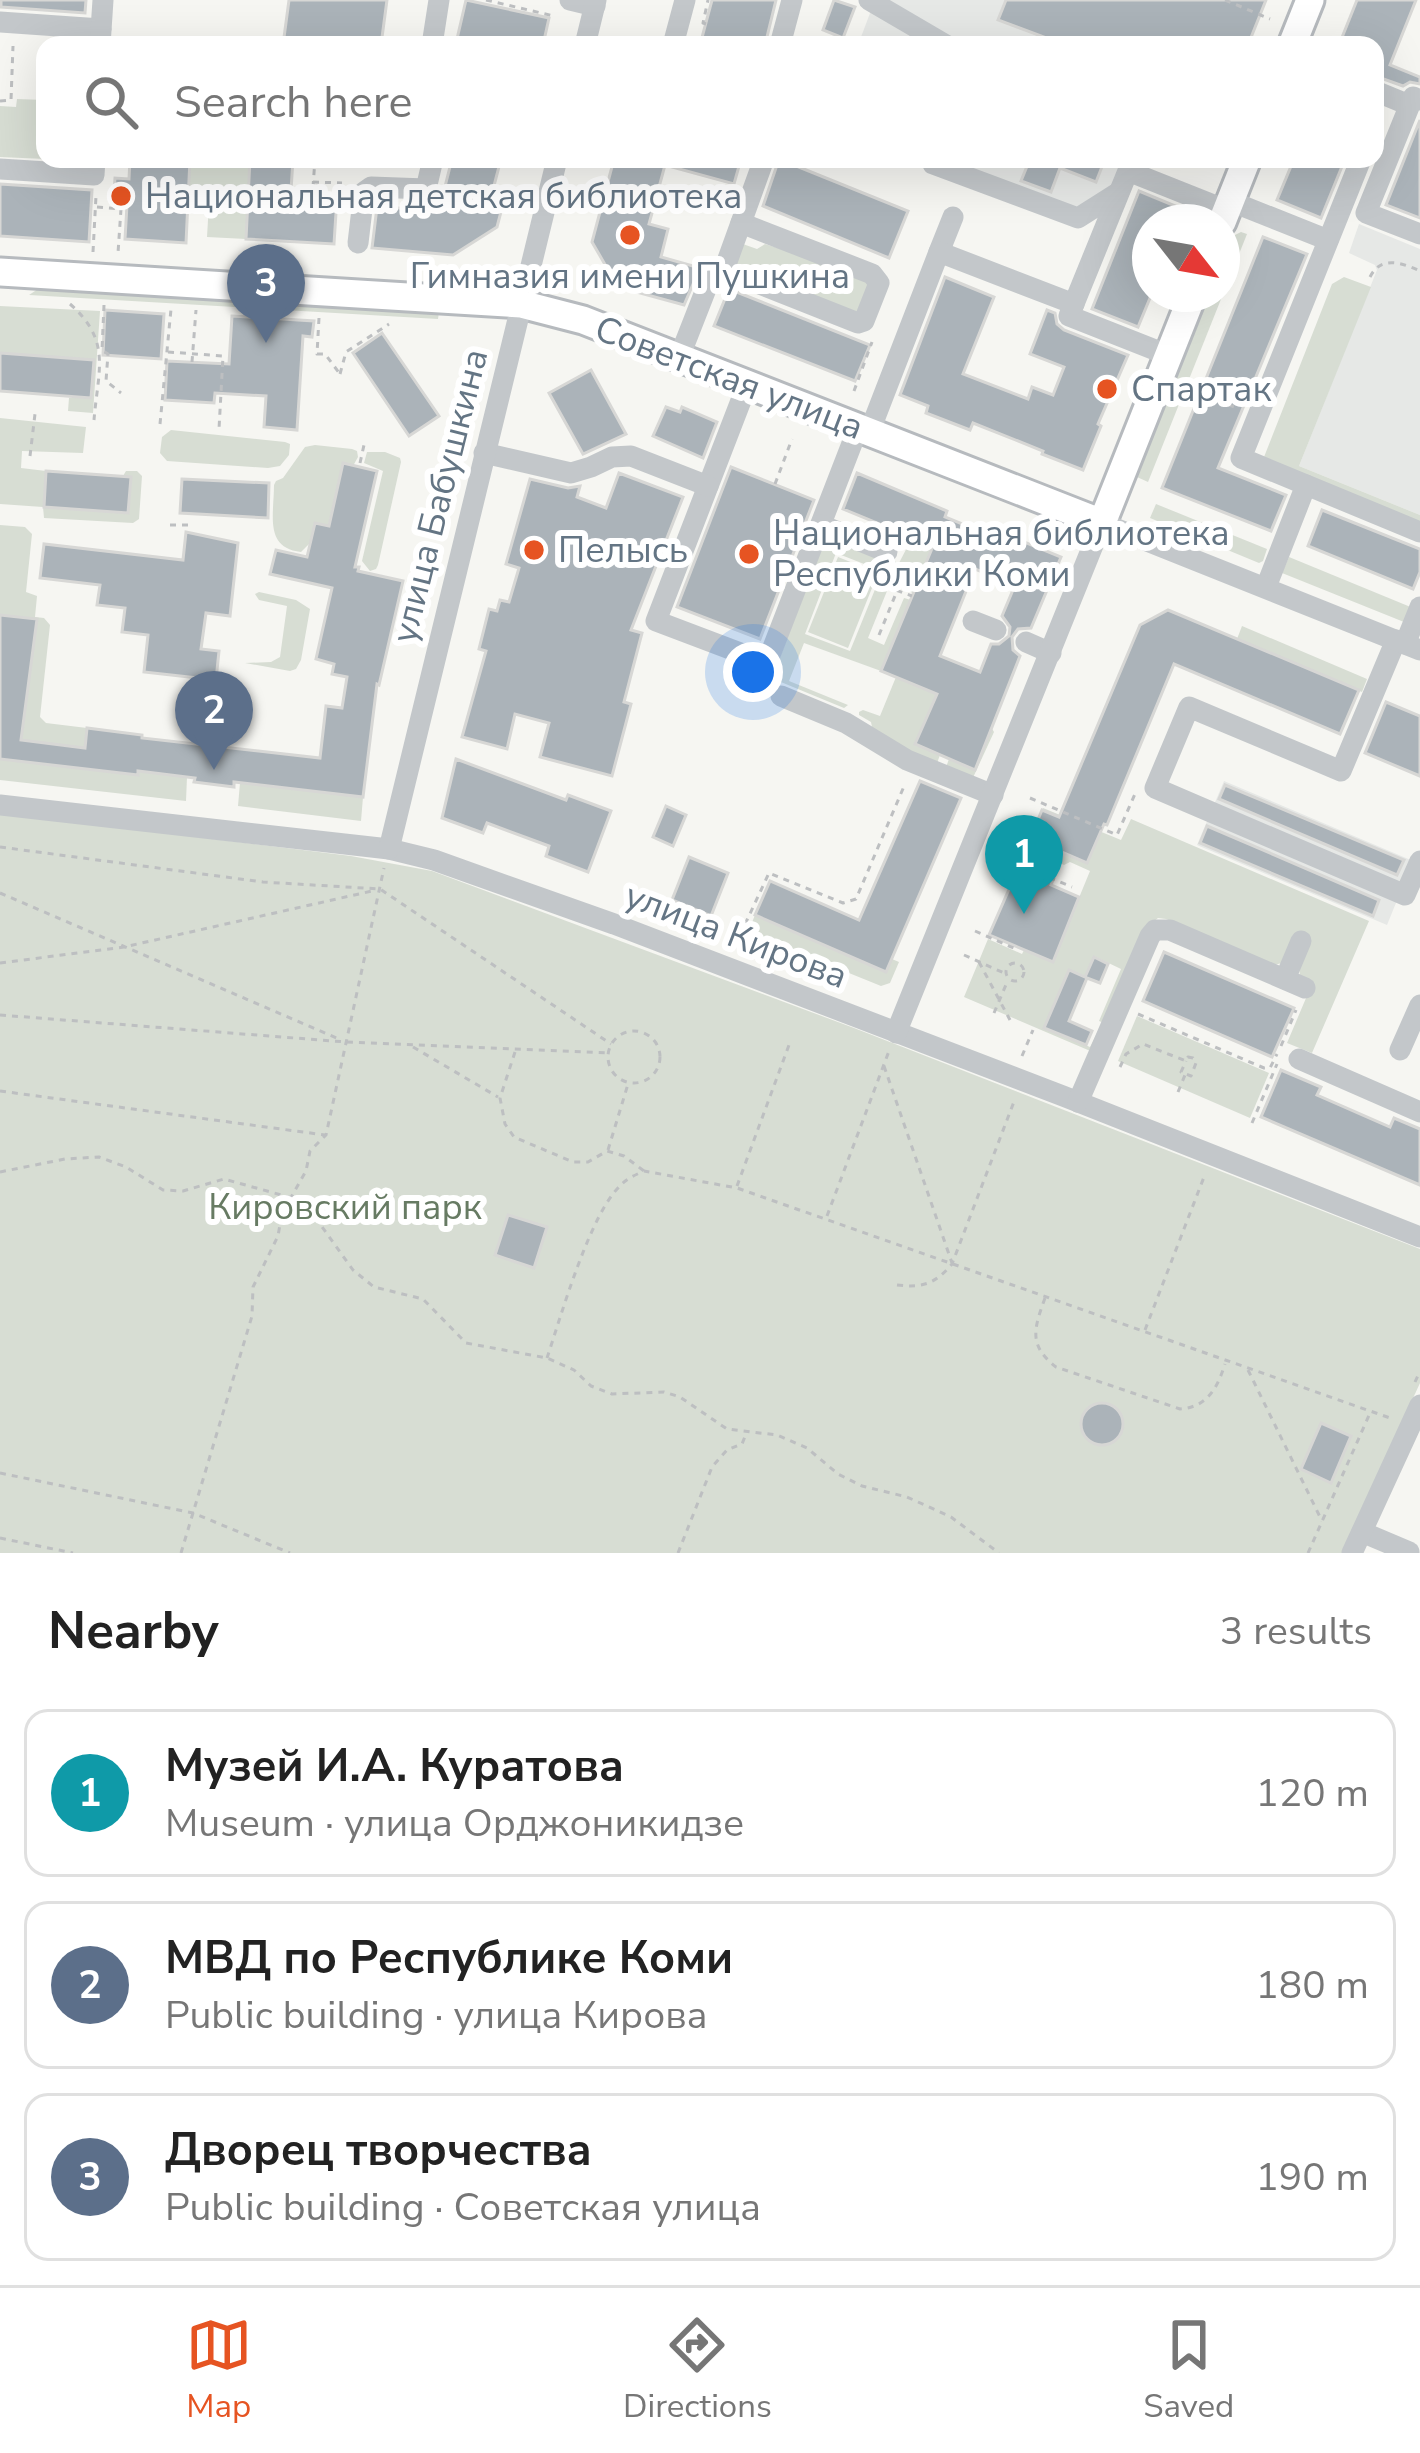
<!DOCTYPE html>
<meta charset="utf-8">
<style>
body{margin:0;font-family:"Nunito Sans",sans-serif;background:#f2f2f2;color:#222}
.compass{position:absolute;left:1132px;top:204px;width:108px;height:108px;border-radius:50%;background:#fff;box-shadow:0 12px 48px #0002;rotate:121deg}
.you{position:absolute;left:753px;top:672px;width:42px;height:42px;margin:-30px;border:9px solid #fff;border-radius:50%;background:#1a73e8;box-shadow:0 0 0 18px #1a73e833}
.badge{display:grid;place-items:center;width:78px;height:78px;border-radius:50%;background:#e65422;color:#fff;font-size:39px;font-weight:700}
.pin{position:absolute;translate:-50% -99px;filter:drop-shadow(0 3px 6px #0008)}
.pin::after{content:'';position:absolute;top:63px;width:42px;height:36px;background:inherit;clip-path:polygon(0 0,100% 0,50% 100%)}
.list{margin:0;padding:0;list-style:none}
h2{display:flex;justify-content:space-between;align-items:center;height:156px;margin:0;padding:0 48px;font-size:51px}
h2 small{font-size:39px;font-weight:400;color:#767676}
.list li{display:grid;grid-template-columns:78px 1fr auto;gap:36px;align-items:center;box-sizing:border-box;height:168px;margin:0 24px 24px;padding:0 24px;border:3px solid #e0e0e0;border-radius:24px}
.list b{display:block;font-size:45px;white-space:nowrap}
.list p{margin:0;font-size:39px;white-space:nowrap;color:#767676}
.list em{font-size:39px;font-style:normal;color:#767676}
.icon{flex:none;width:66px;height:66px;fill:none;stroke:currentColor;stroke-width:2;stroke-linecap:round;stroke-linejoin:round}
.map{position:relative;flex:none;width:1420px;height:1553px;overflow:hidden}
.search{position:absolute;background:#fff;box-shadow:0 12px 48px #0002;left:36px;right:36px;top:36px;height:132px;display:flex;align-items:center;gap:30px;box-sizing:border-box;padding:0 42px;border-radius:24px;color:#767676;font-size:45px}
.sheet{height:732px;background:#fff}
nav{display:flex;justify-content:space-around;align-items:center;box-sizing:border-box;height:168px;border-top:3px solid #e0e0e0;background:#fff;font-size:33px;color:#767676}
nav a{display:grid;justify-items:center;gap:6px}
nav .on{color:#e65422}
.map>svg:first-child{display:block}
.built{fill:#e6e8e6}
.green{fill:#d7ddd3}
.building{fill:#abb3b9;stroke:#d7d7d5;stroke-width:3;fill-rule:evenodd}
.lines{fill:none;stroke-linecap:round;stroke-linejoin:round}
.major-casing{stroke:#b6babe;stroke-width:33}
.path{stroke:#bdbfc1;stroke-width:3;stroke-dasharray:6 6;stroke-linecap:butt}
.minor{stroke:#c3c7ca;stroke-width:21}
.major{stroke:#fff;stroke-width:27}
.poi-dot{fill:#e65422;stroke:#fff;stroke-width:4.5}
.labels{text-anchor:middle;dominant-baseline:central;stroke-width:12;stroke-linejoin:round;paint-order:stroke}
.poi-label{font-size:36px;fill:#647584;stroke:#fff;text-anchor:start}
.street-label{font-size:36px;fill:#647584;stroke:#fff}
.park-label{font-size:36px;fill:#677b63;stroke:#fff}
</style>
<div class="map">
<svg width="1420" height="1553" viewBox="0 0 1420 1553">
<rect width="100%" height="100%" fill="#f6f6f2"/>
<!-- built -->
<g class="built">
<path d="M875 0H1181L1170 45H858Z"/>
<path d="M946 159H1126L1102 220Z"/>
<path d="M1359 224 1420 249V515L1299 466 1377 270 1375 265 1349 253Z"/>
<path d="M1224 781 1413 861 1387 925 1197 845Z"/>
</g>
<!-- green -->
<g class="green">
<path d="M17 99 45 100V159L0 157V106L16 107Z"/>
<path d="M190 159H250L246 239 207 237 209 203 188 202Z"/>
<path d="M1241 232 1247 234 1148 482 1137 477 1210 294H1222V263L1233 236Z"/>
<path d="M740 243 757 249 765 244 872 278 863 316 737 271 735 258Z"/>
<path d="M1344 277 1371 287 1299 466 1420 515V525L1264 457 1332 284Z"/>
<path d="M54 287 439 312 438 319 29 295 38 289Z"/>
<path d="M0 306 100 311 93 413 68 411 69 398H91L94 361 0 353Z"/>
<path d="M0 418 86 427 83 453 22 451 21 468 46 471 44 507 131 477 123 476 126 471H137L142 476 139 519 133 523 44 518 43 507 0 504Z"/>
<path d="M171 430 285 442 290 444 289 455 280 466 268 468 167 461 160 453 162 437Z"/>
<path d="M315 445 352 449 357 451 358 457 353 466 342 464 328 526 315 523 311 542 301 552C264 548 274 515 274 485L276 481 283 478 305 447Z"/>
<path d="M367 452H385L400 458 401 462 378 565 376 569 370 571 362 561 383 471 364 463Z"/>
<path d="M1156 504 1267 549 1263 561 1259 563 1150 518Z"/>
<path d="M0 525 25 527 32 534 26 592 37 596 35 617 44 618 50 625 40 717 46 723 87 728 85 748 21 740 37 619 1 615 0 621Z"/>
<path d="M826 536 899 563 912 538 933 546 913 593 879 579 882 571 836 553 805 634 850 651 876 587 887 591 868 638 884 645 904 598 911 600 881 671 804 643 789 681 848 705 844 708 776 680 773 676Z"/>
<path d="M838 557 878 573 848 648 808 632Z"/>
<path d="M1289 557 1413 608 1404 622 1282 573Z"/>
<path d="M259 592 296 600 310 609 301 660 296 669 290 671 245 663 271 662 280 657 287 606 259 600 255 594Z"/>
<path d="M1242 626 1367 679 1362 692 1237 639Z"/>
<path d="M896 677 995 717 991 727 994 732 971 782 945 770 949 759 975 769 991 730 932 706 940 755 936 766 874 737 871 722 859 715V712L863 710 880 716Z"/>
<path d="M0 759 137 774 138 771 187 777 186 801 0 780Z"/>
<path d="M240 783 363 797 361 821 238 806Z"/>
<path d="M1043 808 1121 840 1131 819 1369 921 1312 1053 1287 1043 1312 984 1300 976 1299 968 1282 963 1274 965 1166 919 1158 918 1149 925 1107 1024 1099 1021 1121 969 1094 956 1085 977 1069 971 1044 1027 1090 1047 1097 1033 1100 1034 1095 1053 964 997 988 939 1022 954 1024 950 1053 961 1090 871 1070 862 1064 865 1060 863 1064 853 1087 863 1099 835 1042 810Z"/>
<path d="M0 813 351 856 432 871 854 1028 1420 1249V1383L1342 1553H0Z"/>
<path d="M755 915 886 972 892 959 899 962 890 983 881 986 750 933 749 930Z"/>
<path d="M1137 1016 1269 1073 1250 1118 1118 1061Z"/>
</g>
<!-- building -->
<g class="building">
<path d="M1 0H86L85 13 1 7Z"/>
<path d="M289 0H387L381 45H283Z"/>
<path d="M466 0 549 18 543 45H481L457 39Z"/>
<path d="M712 0H776L765 45H700Z"/>
<path d="M834 0 855 7 843 38 823 30Z"/>
<path d="M1006 0H1266L1248 45H1065L998 20Z"/>
<path d="M1357 0H1416L1390 65 1420 77V84L1410 82 1403 86 1375 76V45H1339Z"/>
<path d="M1420 120V218L1386 205Z"/>
<path d="M130 159H190L186 243 125 239 127 205 113 204 115 178 129 179Z"/>
<path d="M250 159H293L291 191 317 186 322 196 337 197 334 244 246 239Z"/>
<path d="M452 159H501L490 201 503 204 497 227 453 255 372 248 377 207 439 210Z"/>
<path d="M614 159H741L734 184 665 165 649 224 668 229 661 257 700 268 684 305 618 287 592 242Z"/>
<path d="M779 159 908 211 889 258 763 206Z"/>
<path d="M1030 159H1105L1096 182 1060 168 1051 192 1021 181Z"/>
<path d="M1294 159H1345L1321 218 1277 200Z"/>
<path d="M0 184 92 190 89 242 0 236Z"/>
<path d="M1139 191 1185 210 1180 222H1150V298L1138 327 1092 309Z"/>
<path d="M1263 237 1307 254 1218 468 1286 495 1271 531 1162 488Z"/>
<path d="M945 277 994 297 963 374 1028 399 1032 387 1053 395 1064 367 1030 354 1047 310 1055 313 1057 324 1064 330 1128 355 1098 424 1101 426 1083 470 1042 454 1043 451 973 423 970 430 926 413 928 406 900 395Z"/>
<path d="M729 289 870 345 855 381 714 326Z"/>
<path d="M105 310 164 314 161 359 103 355Z"/>
<path d="M232 316 314 321 312 337 303 336 297 430 264 427 266 396 215 393 214 403 165 400 167 361 229 364Z"/>
<path d="M382 333 439 416 409 436 353 353Z"/>
<path d="M0 353 94 360 91 398 0 391Z"/>
<path d="M591 370 626 434 583 454 549 393Z"/>
<path d="M666 407 680 412 682 407 717 422 703 458 653 436Z"/>
<path d="M343 463 377 471 355 567H359L358 571 403 581 379 685 377 684 363 797 234 782V787L194 782 195 778 138 771V775L0 759V615L37 619 21 740 85 748 87 728 142 735V738L320 758 326 706 342 708 347 677 332 674 334 664 316 659 332 588 270 574 276 550 307 557 315 523 329 526Z"/>
<path d="M731 467 814 500 760 639 677 607Z"/>
<path d="M46 471 131 477 128 513 44 507Z"/>
<path d="M619 473 683 497 631 630 642 633 624 702 631 704 612 776 540 757 549 723 515 714 507 749 462 737 486 651 479 649 489 609 497 611 500 600 509 602 519 568 506 564 530 479 568 488 580 486 577 497 606 508Z"/>
<path d="M857 473 947 511 945 517 989 535 992 529 1061 557 1031 628 1018 629 1012 637 1013 650 1020 656 975 770 915 744 937 694 881 671 933 546 843 509ZM975 569 1015 585 1002 616 1010 627 1009 636 999 644H991L980 672 940 656Z"/>
<path d="M182 479 269 483 268 518 180 513Z"/>
<path d="M1322 510 1420 549V572L1413 589 1308 546Z"/>
<path d="M186 532 238 543 230 616 206 613 201 649 219 651 216 680 144 672 148 635 122 632 125 608 97 605 100 585 40 578 44 544 183 560Z"/>
<path d="M1168 610 1359 690 1340 734 1174 664 1107 825 1104 824 1087 863 1064 853 1051 885 1079 897 1053 962 989 935 1017 871 1033 878 1047 846 1030 839 1042 810 1059 817 1140 625Z"/>
<path d="M1386 702 1420 716V776L1365 753Z"/>
<path d="M456 759 566 800 568 795 611 811 588 872 546 856 549 846 487 823 483 833 442 818Z"/>
<path d="M920 781 961 798 886 972 755 915 770 881 859 920Z"/>
<path d="M1225 785 1404 860 1397 875 1219 799Z"/>
<path d="M666 806 686 815 673 846 653 837Z"/>
<path d="M1207 826 1379 900 1373 916 1200 843Z"/>
<path d="M689 857 728 873 711 916 672 900Z"/>
<path d="M1164 952 1294 1008 1272 1057 1143 1001Z"/>
<path d="M1094 957 1108 964 1100 983 1087 978 1069 1021 1092 1031 1086 1045 1044 1028 1069 970 1085 977Z"/>
<path d="M1281 1070 1321 1087 1317 1095 1390 1127 1394 1118 1420 1129V1185L1261 1117Z"/>
<path d="M508 1215 547 1227 534 1268 495 1255Z"/>
<circle cx="1102" cy="1424" r="21"/>
<path d="M1321 1423 1351 1436 1331 1483 1301 1469Z"/>
</g>
<g class="lines">
<defs>
<g id="major">
<path d="M1292 45 1310 0"/>
<path d="M1222 222 1247 159"/>
<path d="M0 272 521 304 583 320 1102 523 1193 294"/>
</g>
</defs>
<!-- major casing -->
<use href="#major" class="major-casing"/>
<!-- path -->
<g class="path">
<path d="M486 0 554 16"/>
<path d="M1225 0 1270 19"/>
<path d="M706 24 703 23 708 0"/>
<path d="M468 45V42"/>
<path d="M0 101 11 100 13 46"/>
<path d="M313 182 342 183"/>
<path d="M313 187 315 159"/>
<path d="M97 207 121 209 118 253"/>
<path d="M93 252 96 196"/>
<path d="M1370 277C1381 255 1402 263 1420 271"/>
<path d="M70 304C112 341 98 370 94 420"/>
<path d="M104 305 102 350 108 354 106 381 121 393"/>
<path d="M319 318 317 354H325L340 374"/>
<path d="M168 352 223 356 219 429"/>
<path d="M192 362 196 310"/>
<path d="M340 374 346 352 389 324"/>
<path d="M854 391 872 342"/>
<path d="M1195 391 1239 409"/>
<path d="M160 424 171 309"/>
<path d="M30 456 35 414"/>
<path d="M360 463 364 445"/>
<path d="M775 484 792 439"/>
<path d="M170 525H189"/>
<path d="M874 582 912 596"/>
<path d="M879 635 897 591"/>
<path d="M1030 798 1117 835 1135 794"/>
<path d="M0 847 263 882 380 889 611 1044"/>
<path d="M1005 859 1072 887"/>
<path d="M0 893 339 1039"/>
<path d="M975 931 1018 950"/>
<path d="M740 935 769 873 843 903 856 899 905 784"/>
<path d="M964 955 1004 973"/>
<path d="M979 962 1010 1020"/>
<path d="M0 963 124 947 372 891"/>
<circle cx="1015" cy="972" r="9"/>
<path d="M994 1013 1008 980"/>
<path d="M1138 1014 1264 1068H1270L1277 1054"/>
<path d="M0 1015 346 1042 608 1053"/>
<circle cx="634" cy="1057" r="26"/>
<path d="M1281 1046 1296 1010"/>
<path d="M413 1047 498 1097"/>
<path d="M515 1052 500 1098 505 1124 514 1137 573 1162H588L607 1151 624 1156 644 1171"/>
<path d="M1022 1056 1033 1030"/>
<path d="M884 1066 952 1263"/>
<path d="M1120 1067 1126 1054 1143 1044 1186 1061 1188 1057 1193 1058 1196 1063 1191 1076 1181 1072 1186 1061"/>
<path d="M0 1091 325 1135"/>
<path d="M1178 1092 1185 1075"/>
<path d="M1252 1123 1277 1064"/>
<path d="M608 1150 628 1084"/>
<path d="M0 1172 65 1159 99 1157 126 1167 163 1190 183 1191 224 1179 292 1198 320 1224 353 1270 374 1287 423 1299 466 1343 547 1358 574 1370 591 1386 612 1394 664 1392 680 1397 727 1429 777 1435 807 1448 838 1474 862 1486 907 1497 951 1517 999 1553"/>
<path d="M737 1186 789 1045"/>
<path d="M827 1216 889 1051"/>
<path d="M897 1285C923 1288 935 1284 952 1264L1015 1099"/>
<path d="M1045 1298C1034 1329 1028 1345 1056 1367L1180 1409C1207 1407 1217 1389 1225 1364"/>
<path d="M1145 1330 1204 1177"/>
<path d="M547 1358C561 1316 590 1214 620 1186 626 1179 635 1175 644 1171L737 1188 1390 1418"/>
<path d="M1248 1370 1322 1521"/>
<path d="M1415 1382 1420 1371"/>
<path d="M0 1473 193 1513 290 1553"/>
<path d="M0 1538 73 1553"/>
<path d="M181 1553 252 1316 253 1287 278 1236 282 1213 306 1171 310 1151 326 1135 384 868"/>
<path d="M678 1553 712 1467 727 1450 742 1444 746 1434"/>
<path d="M1308 1553 1370 1413"/>
</g>
<!-- minor -->
<g class="minor">
<path d="M570 0 595 6"/>
<path d="M869 0 946 45"/>
<path d="M0 22 101 29"/>
<path d="M100 45 103 0"/>
<path d="M432 45 439 0"/>
<path d="M585 45 596 0"/>
<path d="M673 45 685 0"/>
<path d="M780 45 792 0"/>
<path d="M1375 91 1409 105"/>
<path d="M1420 100 1413 97 1366 213 1420 234"/>
<path d="M931 159 933 164 1078 218 1119 192"/>
<path d="M1361 159 1241 458 1420 532"/>
<path d="M0 169 94 175 95 159"/>
<path d="M1230 201 1328 240"/>
<path d="M358 243 364 192 371 187 426 189 433 159"/>
<path d="M939 252 953 217"/>
<path d="M724 270 858 323 864 321 879 283 872 274 741 223"/>
<path d="M1168 355 1069 316 1128 171 1226 210"/>
<path d="M679 358 708 284 724 270 764 159"/>
<path d="M747 385 656 621 767 663 858 428"/>
<path d="M869 433 939 252 1074 304"/>
<path d="M484 453 571 473 591 467 612 457 631 456 708 486"/>
<path d="M821 525 887 552"/>
<path d="M1266 587 1306 485"/>
<path d="M973 621 996 630"/>
<path d="M1396 640 1341 771 1189 707 1155 788 1405 895 1420 861"/>
<path d="M1026 642 1051 653"/>
<path d="M1405 644 1420 607"/>
<path d="M781 696 846 723 907 760 993 795"/>
<path d="M0 805 389 849 434 860 614 924 1063 1096 1420 1237"/>
<path d="M389 849 557 159"/>
<path d="M1285 979 1301 941"/>
<path d="M896 1033 1102 523 1420 650"/>
<path d="M1400 1050 1420 1005"/>
<path d="M1299 1059 1420 1112"/>
<path d="M1078 1102 1150 936 1155 930H1170L1305 988"/>
<path d="M1362 1532 1409 1552"/>
<path d="M1352 1553 1420 1405"/>
</g>
<!-- major -->
<use href="#major" class="major"/>
</g>
<!-- markers -->
<g class="poi-dot">
<circle cx="121" cy="196" r="12"/>
<circle cx="630" cy="235" r="12"/>
<circle cx="1107" cy="389" r="12"/>
<circle cx="534" cy="550" r="12"/>
<circle cx="749" cy="554" r="12"/>
</g>
<g class="labels">
<!-- poi labels -->
<g class="poi-label">
<text x="145" y="196">Национальная детская библиотека</text>
<text x="630" y="276" text-anchor="middle">Гимназия имени Пушкина</text>
<text x="1131" y="389">Спартак</text>
<text x="773" y="533">Национальная библиотека<tspan x="773" dy="41">Республики Коми</tspan></text>
<text x="558" y="550">Пелысь</text>
</g>
<!-- street labels -->
<g class="street-label">
<text transform="translate(729 378) rotate(21)">Советская улица</text>
<text transform="translate(440 496) rotate(-76)">улица Бабушкина</text>
<text transform="translate(736 936) rotate(21)">улица Кирова</text>
</g>
<!-- park labels -->
<g class="park-label">
<text x="345" y="1207">Кировский парк</text>
</g>
</g>
</svg>
<svg class="compass" viewBox="-18 -18 36 36"><path d="M0-13l5 13h-10z" fill="#e53935"/><path d="M0 13l5-13h-10z" fill="#767676"/></svg>
<div class="you"></div>
<div class="pin badge" style="left:1024px;top:914px;background:#0f9aa8">1</div>
<div class="pin badge" style="left:214px;top:770px;background:#5c6f8a">2</div>
<div class="pin badge" style="left:266px;top:343px;background:#5c6f8a">3</div>
<div class="search"><svg class="icon" aria-label="search" viewBox="0 0 24 24"><circle cx="10" cy="10" r="6"/><path d="M15 15l6 6"/></svg>Search here</div>
</div>
<section class="sheet">
<h2>Nearby<small>3 results</small></h2>
<ul class="list">
<li><span class="badge" style="background:#0f9aa8">1</span><div><b>Музей И.А. Куратова</b><p>Museum · улица Орджоникидзе</p></div><em>120 m</em></li>
<li><span class="badge" style="background:#5c6f8a">2</span><div><b>МВД по Республике Коми</b><p>Public building · улица Кирова</p></div><em>180 m</em></li>
<li><span class="badge" style="background:#5c6f8a">3</span><div><b>Дворец творчества</b><p>Public building · Советская улица</p></div><em>190 m</em></li>
</ul>
</section>
<nav>
<a class="on"><svg class="icon" aria-label="map" viewBox="0 0 24 24"><path d="M3 6l6-2 6 2 6-2v14l-6 2-6-2-6 2zM9 4v14M15 6v14"/></svg>Map</a>
<a><svg class="icon" aria-label="directions" viewBox="0 0 24 24"><path d="M12 3l9 9-9 9-9-9zM9 14v-3h6M13 9l2 2-2 2"/></svg>Directions</a>
<a><svg class="icon" aria-label="saved" viewBox="0 0 24 24"><path d="M7 4h10v16l-5-4-5 4z"/></svg>Saved</a>
</nav>
